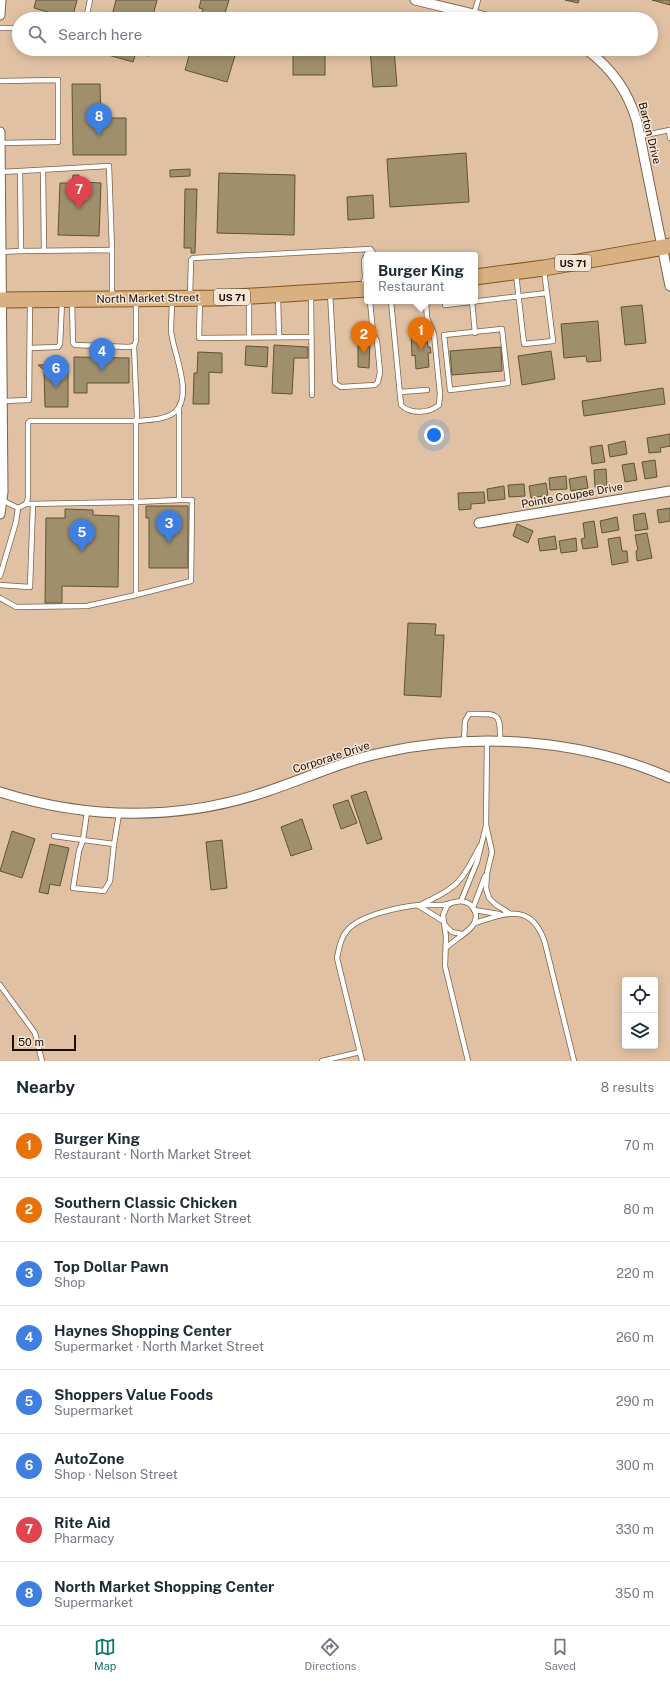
<!DOCTYPE html>
<meta charset="utf-8">
<style>
body{margin:0;font-family:"Public Sans",sans-serif;background:#f6f6f7;color:#1f2937}
.controls{position:absolute;right:12px;bottom:12px;display:grid;overflow:hidden;border-radius:4px;box-shadow:0 2px 10px #0003}
.controls button{width:36px;height:36px;display:grid;place-items:center;padding:0;border:0;border-bottom:1px solid #e0e1e3;background:#fff;color:#1f2937;font:20px sans-serif}
.scale{position:absolute;left:12px;bottom:10px;width:64px;box-sizing:border-box;padding-left:4px;border:2px solid #190e04;border-top:0;font-size:11px;line-height:14px;white-space:nowrap;color:#190e04;-webkit-text-stroke:3px #f5e5d5;paint-order:stroke}
.you{position:absolute;left:434px;top:435px;width:14px;height:14px;margin:-10px;border:3px solid #fff;border-radius:50%;background:#1a73e8;box-shadow:0 0 0 6px #1a73e833}
.badge{display:grid;place-items:center;width:26px;height:26px;border-radius:50%;background:#0f766e;color:#fff;font-size:13px;font-weight:700}
.pin{position:absolute;translate:-50% -33px;filter:drop-shadow(0 1px 2px #0008)}
.pin::after{content:'';position:absolute;top:21px;width:14px;height:12px;background:inherit;clip-path:polygon(0 0,100% 0,50% 100%)}
.popup{position:absolute;left:364px;top:252px;width:114px;height:52px;box-sizing:border-box;display:grid;place-content:center;border-radius:4px;background:#fff;filter:drop-shadow(0 1px 3px #0005);font-size:13px;white-space:nowrap;color:#747a83}
.popup b{font-size:15px;color:#1f2937}
.popup::after{content:'';position:absolute;left:50%;top:100%;margin-left:-8px;border:8px solid transparent;border-top-color:#fff}
.list{margin:0;padding:0;list-style:none}
h2{display:flex;justify-content:space-between;align-items:center;height:52px;margin:0;padding:0 16px;font-size:17px}
h2 small{font-size:13px;font-weight:400;color:#747a83}
.list li{display:grid;grid-template-columns:26px 1fr auto;gap:12px;align-items:center;box-sizing:border-box;height:64px;padding:0 16px;border-top:1px solid #e0e1e3}
.list b{display:block;font-size:15px;white-space:nowrap}
.list p{margin:0;font-size:13px;white-space:nowrap;color:#747a83}
.list em{font-size:13px;font-style:normal;color:#747a83}
.icon{flex:none;width:22px;height:22px;fill:none;stroke:currentColor;stroke-width:2;stroke-linecap:round;stroke-linejoin:round}
.map{position:relative;flex:none;width:670px;height:1061px;overflow:hidden}
.search{position:absolute;background:#fff;box-shadow:0 2px 10px #0003;left:12px;right:12px;top:12px;height:44px;display:flex;align-items:center;gap:10px;box-sizing:border-box;padding:0 14px;border-radius:22px;color:#747a83;font-size:15px}
.sheet{height:564px;background:#fff}
nav{display:flex;justify-content:space-around;align-items:center;box-sizing:border-box;height:56px;border-top:1px solid #e0e1e3;background:#fff;font-size:11px;color:#747a83}
nav a{display:grid;justify-items:center;gap:2px}
nav .on{color:#0f766e}
.map>svg:first-child{display:block}
.building{fill:#a08f6c;stroke:#615230}
.lines{fill:none;stroke-linecap:round;stroke-linejoin:round}
.lane-casing{stroke:#7d6247;stroke-width:6}
.street-casing{stroke:#7d6247;stroke-width:11}
.primary-casing{stroke:#85561f;stroke-width:17}
.lane{stroke:#fff;stroke-width:4.5}
.street{stroke:#fff;stroke-width:9}
.primary{stroke:#d9b081;stroke-width:15}
.labels{text-anchor:middle;dominant-baseline:central;stroke-width:3;stroke-linejoin:round;paint-order:stroke}
.shield{fill:#f5e5d5;stroke:#5b4e43;stroke-width:1}
.shield-label{font-size:10px;font-weight:bold;fill:#190e04}
.street-label{font-size:11px;fill:#190e04;stroke:#f5e5d5}
</style>
<div class="map">
<svg width="670" height="1061" viewBox="0 0 670 1061">
<rect width="100%" height="100%" fill="#e0c1a3"/>
<!-- building -->
<g class="building">
<path d="M36 0H77L72 19 34 8Z"/>
<path d="M116 0H157L152 19H111Z"/>
<path d="M201 0H229L225 13 245 19H200L203 9 199 8Z"/>
<path d="M565 0H579L578 3Z"/>
<path d="M652 0H670V5Z"/>
<path d="M87 49H151L149 56 136 53 133 62Z"/>
<path d="M191 49H237L227 82 185 70Z"/>
<rect x="293" y="49" width="32" height="26"/>
<path d="M370 49H394L397 86 373 87Z"/>
<path d="M72 84H100L101 118H126V155H73Z"/>
<path d="M466 153 469 202 390 207 387 159Z"/>
<path d="M190 169V176L170 177V170Z"/>
<path d="M219 173 295 175 294 235 217 233Z"/>
<path d="M73 175H79V182L101 183 99 236 58 235 60 183H72Z"/>
<path d="M185 189H197L195 253H191V248H184Z"/>
<path d="M373 195 374 218 348 220 347 197Z"/>
<path d="M642 305 646 343 625 345 621 307Z"/>
<path d="M598 321 601 361 587 362 586 356 564 358 561 324Z"/>
<path d="M426 329 428 347H430L431 353H428L429 367 416 369 415 355 412 356 411 331Z"/>
<path d="M358 341H370L369 368 358 367Z"/>
<path d="M274 345 308 347V358H294L292 394 272 393Z"/>
<path d="M246 346 268 347 267 367 245 365Z"/>
<path d="M501 347 502 371 452 375 450 351Z"/>
<path d="M551 351 555 379 522 385 518 356Z"/>
<path d="M198 352 222 353V373L209 372V404H193L194 373H197Z"/>
<path d="M74 357 129 358V383H87V393H74Z"/>
<path d="M68 364V407H45L44 370 38 365Z"/>
<path d="M663 388 665 404 584 416 582 401Z"/>
<path d="M670 434V446L660 448 661 452 649 453 647 438Z"/>
<path d="M625 441 627 454 610 457 608 445Z"/>
<path d="M602 445 605 462 592 464 590 447Z"/>
<path d="M655 460 657 477 645 479 642 462Z"/>
<path d="M634 463 637 480 625 482 622 465Z"/>
<path d="M606 469 607 486 595 487 594 470Z"/>
<path d="M566 476 567 489 550 490 549 478Z"/>
<path d="M586 476 588 488 571 491 569 479Z"/>
<path d="M546 483 548 495 531 498 529 486Z"/>
<path d="M524 484 525 496 509 497 508 485Z"/>
<path d="M504 486 505 499 488 501 487 489Z"/>
<path d="M484 492 485 503 471 504V509L459 510 458 493Z"/>
<path d="M146 506H188V568H149V518H146Z"/>
<path d="M670 508V521L659 523 657 510Z"/>
<path d="M65 509 93 510V515L119 516 118 587 62 586V603H45L46 518H65Z"/>
<path d="M645 513 648 529 635 531 633 515Z"/>
<path d="M617 517 619 530 602 533 600 521Z"/>
<path d="M594 521 598 547 583 549 581 539 585 538 583 523Z"/>
<path d="M517 524 533 531 528 543 513 536Z"/>
<path d="M647 533 652 558 637 561 636 551 638 550 635 535Z"/>
<path d="M555 536 557 549 540 551 538 539Z"/>
<path d="M620 537 622 551H627L628 562 612 565 608 539Z"/>
<path d="M576 538 577 551 561 553 559 541Z"/>
<path d="M408 623 436 624 435 635H444L441 697 404 695Z"/>
<path d="M366 791 382 839 367 844 351 796Z"/>
<path d="M348 800 357 823 341 829 333 805Z"/>
<path d="M302 819 312 849 291 856 281 827Z"/>
<path d="M12 831 35 839 22 878 0 871Z"/>
<path d="M222 840 227 888 211 890 206 842Z"/>
<path d="M50 844 69 848 60 886 50 884 48 894 39 892Z"/>
</g>
<g class="lines">
<defs>
<g id="lane">
<path d="M474 14 478 0"/>
<path d="M86 19 90 0"/>
<path d="M0 28H19"/>
<path d="M0 81 58 80V142L0 143"/>
<path d="M669 130 670 138"/>
<path d="M640 136 670 130"/>
<path d="M43 170 44 251"/>
<path d="M20 171 109 166 112 250"/>
<path d="M370 249 375 255"/>
<path d="M21 251 112 250V297"/>
<path d="M0 252 21 251 20 171 1 172"/>
<path d="M544 271 547 293"/>
<path d="M363 287 365 277 364 260 370 249"/>
<path d="M330 293 335 383 341 387 375 385 378 382 380 372 377 341 373 333 370 301"/>
<path d="M311 294 312 395"/>
<path d="M190 296 191 260 193 258 370 249"/>
<path d="M278 297 279 337"/>
<path d="M249 299V337"/>
<path d="M200 300 199 338 311 337"/>
<path d="M72 301 73 343 75 345 129 347 134 346 136 341V302"/>
<path d="M391 301 401 405C410 414 428 414 439 405L440 394 434 334 427 318 426 301"/>
<path d="M472 301 475 333"/>
<path d="M445 305C479 301 513 297 547 293L553 341 524 344 516 274"/>
<path d="M502 329 508 383 450 390 444 335Z"/>
<path d="M30 348 58 347 60 344 62 302"/>
<path d="M400 392 427 390"/>
<path d="M3 401 29 400 30 302"/>
<path d="M179 500H192L191 581 136 595V502L179 500V407"/>
<path d="M26 504 136 502V421C149 420 165 420 175 412 194 394 173 353 171 331 171 321 172 310 172 300"/>
<path d="M18 508 26 504 28 498V423L30 421H136L137 417 134 346"/>
<path d="M0 576 16 522 18 508 2 500"/>
<path d="M0 585 30 587 33 504"/>
<path d="M0 598 16 607 87 606 136 595"/>
<path d="M464 741 465 721 469 714C497 714 501 711 500 741"/>
<path d="M487 741 486 825 492 852 487 873 486 888 489 898 495 904 509 913"/>
<path d="M87 812 83 840 114 844 119 814"/>
<path d="M54 836 83 840 79 851 73 888 104 891 110 881 114 844"/>
<path d="M461 901 477 862 486 826"/>
<path d="M451 903 447 906 443 915 446 937 445 966 468 1061"/>
<path d="M422 904C459 887 461 882 480 846"/>
<path d="M419 906 443 921"/>
<path d="M473 908 485 876"/>
<path d="M474 910 499 914"/>
<path d="M475 923C506 913 532 902 545 943L574 1061"/>
<path d="M445 925 452 932 462 934"/>
<path d="M0 985 35 1033 42 1061"/>
<path d="M322 1061 360 1052"/>
<path d="M362 1061 337 958C339 949 340 939 346 932 358 915 400 907 419 905 427 905 434 905 441 905 449 905 457 899 465 902 473 904 478 913 475 921 473 930 454 940 447 947"/>
</g>
<g id="street">
<path d="M415 0 494 19"/>
<path d="M0 15 1 0"/>
<path d="M586 49C612 69 628 91 637 122L670 286"/>
<path d="M0 132 3 492 0 514"/>
<path d="M479 523 670 491"/>
<path d="M0 792C88 820 180 821 268 791 307 778 345 760 386 752 479 732 582 739 670 778"/>
</g>
<g id="primary">
<path d="M475 277 544 268 670 246"/>
<path d="M0 300 221 298 367 289"/>
</g>
</defs>
<!-- lane casing -->
<use href="#lane" class="lane-casing"/>
<!-- street casing -->
<use href="#street" class="street-casing"/>
<!-- primary casing -->
<use href="#primary" class="primary-casing"/>
<!-- lane -->
<use href="#lane" class="lane"/>
<!-- street -->
<use href="#street" class="street"/>
<!-- primary -->
<use href="#primary" class="primary"/>
</g>
<g class="labels">
<!-- shield labels -->
<g class="shield">
<rect x="555" y="255" width="36" height="16" rx="3"/>
<rect x="214" y="289" width="36" height="16" rx="3"/>
</g>
<g class="shield-label">
<text x="573" y="263">US 71</text>
<text x="232" y="297">US 71</text>
</g>
<!-- street labels -->
<g class="street-label">
<text transform="translate(650 133) rotate(76)">Barton Drive</text>
<text transform="translate(148 298) rotate(-1)">North Market Street</text>
<text transform="translate(572 495) rotate(-10)">Pointe Coupee Drive</text>
<text transform="translate(331 757) rotate(-18)">Corporate Drive</text>
</g>
</g>
</svg>
<div class="controls">
<button><svg class="icon" aria-label="locate" viewBox="0 0 24 24"><circle cx="12" cy="12" r="6"/><path d="M12 2v4M12 18v4M2 12h4M18 12h4"/></svg></button>
<button><svg class="icon" aria-label="layers" viewBox="0 0 24 24"><path d="M12 4l9 5-9 5-9-5zM3 14l9 5 9-5"/></svg></button>
</div>
<div class="scale">50 m</div>
<div class="you"></div>
<div class="pin badge" style="left:421px;top:350px;background:#e8710a">1</div>
<div class="popup"><b>Burger King</b>Restaurant</div>
<div class="pin badge" style="left:364px;top:354px;background:#e8710a">2</div>
<div class="pin badge" style="left:169px;top:543px;background:#3f7fe0">3</div>
<div class="pin badge" style="left:102px;top:371px;background:#3f7fe0">4</div>
<div class="pin badge" style="left:82px;top:552px;background:#3f7fe0">5</div>
<div class="pin badge" style="left:56px;top:388px;background:#3f7fe0">6</div>
<div class="pin badge" style="left:79px;top:209px;background:#e0444e">7</div>
<div class="pin badge" style="left:99px;top:136px;background:#3f7fe0">8</div>
<div class="search"><svg class="icon" aria-label="search" viewBox="0 0 24 24"><circle cx="10" cy="10" r="6"/><path d="M15 15l6 6"/></svg>Search here</div>
</div>
<section class="sheet">
<h2>Nearby<small>8 results</small></h2>
<ul class="list">
<li><span class="badge" style="background:#e8710a">1</span><div><b>Burger King</b><p>Restaurant · North Market Street</p></div><em>70 m</em></li>
<li><span class="badge" style="background:#e8710a">2</span><div><b>Southern Classic Chicken</b><p>Restaurant · North Market Street</p></div><em>80 m</em></li>
<li><span class="badge" style="background:#3f7fe0">3</span><div><b>Top Dollar Pawn</b><p>Shop</p></div><em>220 m</em></li>
<li><span class="badge" style="background:#3f7fe0">4</span><div><b>Haynes Shopping Center</b><p>Supermarket · North Market Street</p></div><em>260 m</em></li>
<li><span class="badge" style="background:#3f7fe0">5</span><div><b>Shoppers Value Foods</b><p>Supermarket</p></div><em>290 m</em></li>
<li><span class="badge" style="background:#3f7fe0">6</span><div><b>AutoZone</b><p>Shop · Nelson Street</p></div><em>300 m</em></li>
<li><span class="badge" style="background:#e0444e">7</span><div><b>Rite Aid</b><p>Pharmacy</p></div><em>330 m</em></li>
<li><span class="badge" style="background:#3f7fe0">8</span><div><b>North Market Shopping Center</b><p>Supermarket</p></div><em>350 m</em></li>
</ul>
</section>
<nav>
<a class="on"><svg class="icon" aria-label="map" viewBox="0 0 24 24"><path d="M3 6l6-2 6 2 6-2v14l-6 2-6-2-6 2zM9 4v14M15 6v14"/></svg>Map</a>
<a><svg class="icon" aria-label="directions" viewBox="0 0 24 24"><path d="M12 3l9 9-9 9-9-9zM9 14v-3h6M13 9l2 2-2 2"/></svg>Directions</a>
<a><svg class="icon" aria-label="saved" viewBox="0 0 24 24"><path d="M7 4h10v16l-5-4-5 4z"/></svg>Saved</a>
</nav>
